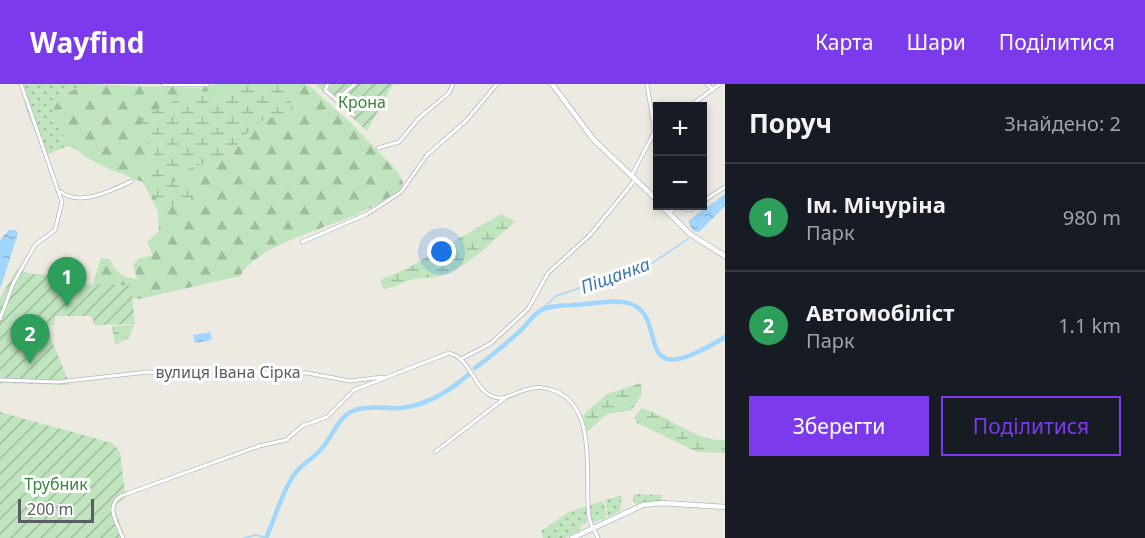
<!DOCTYPE html>
<html lang="uk">
<meta charset="utf-8">
<style>
body{margin:0;font-family:"Noto Sans",sans-serif;background:#242831;color:#f1f3f6}
.controls{position:absolute;right:18px;top:18px;display:grid;overflow:hidden;border-radius:0px;box-shadow:0 3px 9px #0003}
.controls button{width:54px;height:54px;display:grid;place-items:center;padding:0;border:0;border-bottom:2px solid #363941;background:#171b24;color:#f1f3f6;font:30px sans-serif}
.scale{position:absolute;left:18px;bottom:15px;width:76px;box-sizing:border-box;padding-left:6px;border:3px solid #5a5e62;border-top:0;font-size:16px;line-height:21px;white-space:nowrap;color:#5a5e62;-webkit-text-stroke:4px #fff;paint-order:stroke}
.you{position:absolute;left:442px;top:168px;width:21px;height:21px;margin:-15px;border:4px solid #fff;border-radius:50%;background:#1a73e8;box-shadow:0 0 0 9px #1a73e833}
.badge{display:grid;place-items:center;width:39px;height:39px;border-radius:50%;background:#7c3aed;color:#fff;font-size:20px;font-weight:700}
.pin{position:absolute;translate:-50% -50px;filter:drop-shadow(0 2px 3px #0008)}
.pin::after{content:'';position:absolute;top:32px;width:21px;height:18px;background:inherit;clip-path:polygon(0 0,100% 0,50% 100%)}
.list{margin:0;padding:0;list-style:none}
h2{display:flex;justify-content:space-between;align-items:center;height:78px;margin:0;padding:0 24px;font-size:26px}
h2 small{font-size:20px;font-weight:400;color:#9ea1a6}
.list li{display:grid;grid-template-columns:39px 1fr auto;gap:18px;align-items:center;box-sizing:border-box;height:108px;padding:0 24px;border-top:2px solid #363941}
.list b{display:block;font-size:22px;white-space:nowrap}
.list p{margin:0;font-size:20px;white-space:nowrap;color:#9ea1a6}
.list em{font-size:20px;font-style:normal;color:#9ea1a6}
.actions{display:flex;gap:12px;padding:18px 24px}
.actions a{flex:1;padding:14px 0;border:2px solid #7c3aed;border-radius:0px;text-align:center;font-size:21px;color:#7c3aed}
.actions .main{background:#7c3aed;color:#fff}
.map{position:relative;flex:none;width:725px;height:454px;overflow:hidden}
header{display:flex;align-items:center;gap:36px;box-sizing:border-box;height:84px;padding:0 30px;background:#7c3aed;color:#fff}
header strong{font-size:28px}
nav{display:flex;gap:33px;margin-inline-start:auto;font-size:21px}
main{display:flex}
aside{flex:1;background:#171b24}
.map>svg:first-child{display:block}
.grass{fill:url(#grass-dots)}
.forest{fill:url(#forest-firs)}
.wetland{fill:url(#wetland-marsh)}
.garden{fill:url(#garden-furrows)}
.water{fill:url(#water-ripples)}
.lines{fill:none;stroke-linecap:round;stroke-linejoin:round}
.stream{stroke:#a2d7fd;stroke-width:1.5}
.river{stroke:#a2d7fd;stroke-width:4.5}
.minor-casing{stroke:#b4b8bc;stroke-width:4.5}
.tertiary-casing{stroke:#b4b8bc;stroke-width:6}
.minor{stroke:#fff;stroke-width:3}
.tertiary{stroke:#fff;stroke-width:4.5}
.labels{text-anchor:middle;dominant-baseline:central;stroke-width:6;stroke-linejoin:round;paint-order:stroke}
.park-label{font-size:16px;fill:#378539;stroke:#fff}
.street-label{font-size:16px;fill:#5a5e62;stroke:#fff}
.water-label{font-size:18px;font-style:italic;fill:#4078ae;stroke:#fff}
</style>
<header>
<strong>Wayfind</strong>
<nav><a>Карта</a><a>Шари</a><a>Поділитися</a></nav>
</header>
<main>
<div class="map">
<svg width="725" height="454" viewBox="0 0 725 454">
<defs>
<pattern id="grass-dots" width="8" height="8" patternUnits="userSpaceOnUse" patternTransform="scale(1.5)"><rect width="8" height="8" fill="#bfe4be"/><path d="M2 2h.1M6 6h.1" fill="none" stroke="#9ebc9e" stroke-width="1.8" stroke-linecap="round"/></pattern>
<pattern id="forest-firs" width="22" height="20" patternUnits="userSpaceOnUse" patternTransform="scale(1.5)"><rect width="22" height="20" fill="#bfe4be"/><path d="M5 1l3.5 6h-7zM16 11l3.5 6h-7z" fill="#9ebc9e"/></pattern>
<pattern id="wetland-marsh" width="20" height="14" patternUnits="userSpaceOnUse" patternTransform="scale(1.5)"><rect width="20" height="14" fill="#bfe4be"/><path d="M1 5h8M5 5V1M11 12h8M15 12V8" fill="none" stroke="#9ebc9e"/></pattern>
<pattern id="garden-furrows" width="10" height="10" patternUnits="userSpaceOnUse" patternTransform="scale(1.5)"><rect width="10" height="10" fill="#bfe4be"/><path d="M-1 1l2-2M0 10L10 0M9 11l2-2" fill="none" stroke="#9ebc9e"/></pattern>
<pattern id="water-ripples" width="26" height="14" patternUnits="userSpaceOnUse" patternTransform="scale(1.5)"><rect width="26" height="14" fill="#a2d7fd"/><path d="M2 4q2-2 4 0t4 0M15 11q2-2 4 0t4 0" fill="none" stroke="#87b2d0"/></pattern>
</defs>
<rect width="100%" height="100%" fill="#edeae2"/>
<!-- grass -->
<g class="grass">
<path d="M20 0H85L62 12 60 46 75 65 68 62 44 72 26 24Z"/>
<path d="M633 410 662 411V417L636 420 633 417Z"/>
<path d="M622 411 620 427 608 433 605 416Z"/>
<path d="M603 417 607 433 592 439 590 421Z"/>
<path d="M586 422 587 439 581 441V445L565 454H543L541 447 567 429Z"/>
</g>
<!-- forest -->
<path class="forest" d="M85 0 200 4 216 0H307L352 40 398 88 403 98 401 106C384 116 367 127 348 134 318 146 255 164 240 192L139 215 97 211 93 198 101 174 110 175C116 189 122 193 137 195L133 181 138 175 153 171 147 158 159 147 158 127 143 98C114 87 76 75 60 47 57 40 56 31 54 24L62 12Z"/>
<!-- wetland -->
<g class="wetland">
<path d="M237 0H281L291 16V26L255 40 226 73 193 83 171 95 190 105 192 113 186 122 160 121 140 89 147 86 156 75C147 53 140 64 142 32L189 10 207 7 221 9Z"/>
<path d="M501 130 516 137C494 155 473 179 446 190 434 195 422 193 410 196 401 199 394 204 384 205L380 196 408 184Z"/>
<path d="M134 241 129 254 115 261 112 242Z"/>
<path d="M641 299 642 310 632 326 607 330 587 348 583 332 585 329 607 310Z"/>
<path d="M642 324C669 332 696 358 725 356V369L697 368 637 339 634 333Z"/>
</g>
<!-- garden -->
<g class="garden">
<path d="M315 0H393L367 47Z"/>
<path d="M17 185 31 190 76 191 77 200 131 201 135 240 95 241 91 232H55V241L46 242 70 301 0 299V214Z"/>
<path d="M0 328 112 359 120 368 125 408V414L114 423 125 454H0Z"/>
</g>
<!-- water -->
<g class="water">
<path d="M725 110V122L699 148 693 147 688 137Z"/>
<path d="M9 146H16L18 150 0 205V156Z"/>
<path d="M210 248 212 256 195 259 193 251Z"/>
</g>
<g class="lines">
<!-- stream -->
<g class="stream">
<path d="M542 225 556 212 651 180 688 155"/>
<path d="M244 454 256 451 266 454"/>
</g>
<!-- river -->
<g class="river">
<path d="M475 284C491 272 506 260 521 246 527 240 533 231 540 227 549 220 574 222 585 220 597 219 620 215 631 220 671 234 627 314 725 253"/>
<path d="M266 454C276 432 282 407 296 388 304 378 316 373 323 363 334 350 338 332 355 326 369 321 386 325 401 324 427 321 450 307 469 290"/>
</g>
<defs>
<g id="minor">
<path d="M328 0 325 6 354 31"/>
<path d="M647 0 654 43"/>
<path d="M707 0 713 6"/>
<path d="M336 16 355 0"/>
<path d="M690 22 720 0"/>
<path d="M378 64 399 58 419 34 449 9 453 0"/>
<path d="M632 91 658 41"/>
<path d="M61 108C80 123 113 106 132 97"/>
<path d="M702 118 725 103"/>
<path d="M669 129 676 123 690 126 697 122"/>
<path d="M302 158 367 130 401 108 427 71 466 37 497 0"/>
<path d="M0 235 13 200 35 161 55 146 62 118 21 0"/>
<path d="M461 275 490 260 528 225 548 189 590 151 635 96"/>
<path d="M0 296 58 298 148 288 307 289 350 297 383 293"/>
<path d="M435 368 505 314"/>
<path d="M123 454C118 440 104 423 121 412L259 362 286 356 302 342 327 333 354 306 449 269C472 275 473 306 494 313 511 319 526 295 555 307 599 324 584 396 589 433 590 440 595 447 598 454"/>
</g>
<g id="tertiary">
<path d="M164 0H207"/>
<path d="M552 0 593 55 658 117"/>
<path d="M662 122 690 150 725 172"/>
<path d="M572 454 643 421 662 419 725 423"/>
</g>
</defs>
<!-- minor casing -->
<use href="#minor" class="minor-casing"/>
<!-- tertiary casing -->
<use href="#tertiary" class="tertiary-casing"/>
<!-- minor -->
<use href="#minor" class="minor"/>
<!-- tertiary -->
<use href="#tertiary" class="tertiary"/>
</g>
<g class="labels">
<!-- park labels -->
<g class="park-label">
<text x="362" y="18">Крона</text>
<text x="56" y="400">Трубник</text>
</g>
<!-- street labels -->
<g class="street-label">
<text x="228" y="288">вулиця Івана Сірка</text>
</g>
<!-- water labels -->
<g class="water-label">
<text transform="translate(615 191) rotate(-20)">Піщанка</text>
</g>
</g>
</svg>
<div class="controls">
<button>+</button>
<button>−</button>
</div>
<div class="scale">200 m</div>
<div class="you"></div>
<div class="pin badge" style="left:67px;top:223px;background:#2e9e5b">1</div>
<div class="pin badge" style="left:30px;top:280px;background:#2e9e5b">2</div>
</div>
<aside>
<h2>Поруч<small>Знайдено: 2</small></h2>
<ul class="list">
<li><span class="badge" style="background:#2e9e5b">1</span><div><b>Ім. Мічуріна</b><p>Парк</p></div><em>980 m</em></li>
<li><span class="badge" style="background:#2e9e5b">2</span><div><b>Автомобіліст</b><p>Парк</p></div><em>1.1 km</em></li>
</ul>
<div class="actions"><a class="main">Зберегти</a><a>Поділитися</a></div>
</aside>
</main>
